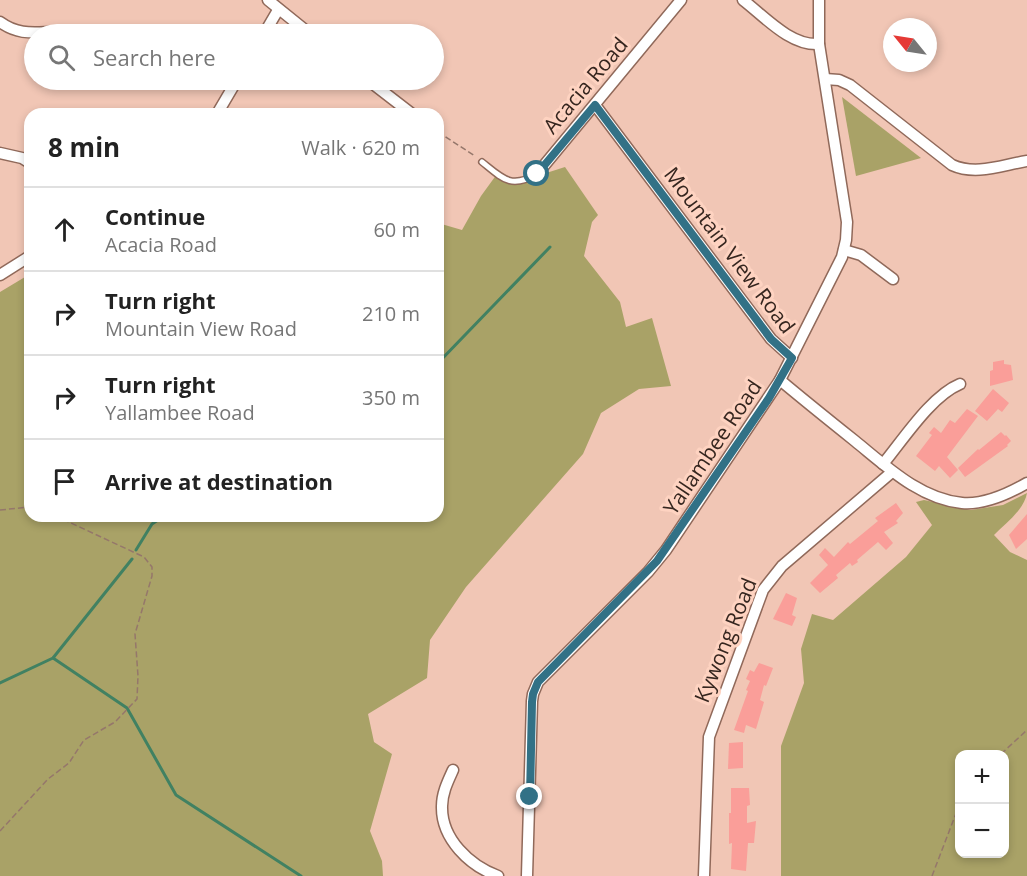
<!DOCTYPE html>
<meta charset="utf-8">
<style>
body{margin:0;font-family:"Open Sans",sans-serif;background:#f6f6f6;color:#222}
.controls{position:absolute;right:18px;bottom:18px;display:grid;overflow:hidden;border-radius:12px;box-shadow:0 3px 9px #0003}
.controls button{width:54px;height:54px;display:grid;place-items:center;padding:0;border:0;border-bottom:2px solid #e0e0e0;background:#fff;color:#222;font:30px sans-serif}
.compass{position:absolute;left:883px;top:18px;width:54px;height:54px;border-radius:50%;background:#fff;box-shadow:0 3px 9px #0003;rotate:300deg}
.stop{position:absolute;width:18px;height:18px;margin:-14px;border:4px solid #327186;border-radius:50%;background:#fff}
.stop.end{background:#327186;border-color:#fff;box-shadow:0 2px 6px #0008}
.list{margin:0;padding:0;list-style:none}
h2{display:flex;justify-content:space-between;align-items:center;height:78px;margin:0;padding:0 24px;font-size:26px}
h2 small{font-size:20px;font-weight:400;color:#767676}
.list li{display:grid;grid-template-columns:39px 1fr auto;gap:18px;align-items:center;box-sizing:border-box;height:84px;padding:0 24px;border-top:2px solid #e0e0e0}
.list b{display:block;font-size:22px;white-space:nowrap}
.list p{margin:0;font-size:20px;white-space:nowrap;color:#767676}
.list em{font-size:20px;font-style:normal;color:#767676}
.icon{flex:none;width:33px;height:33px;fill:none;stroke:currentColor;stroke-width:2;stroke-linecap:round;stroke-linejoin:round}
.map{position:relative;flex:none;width:1027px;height:876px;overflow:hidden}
.search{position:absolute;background:#fff;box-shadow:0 3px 9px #0003;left:24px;top:24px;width:420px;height:66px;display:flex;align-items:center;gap:15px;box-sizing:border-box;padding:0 21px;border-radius:33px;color:#767676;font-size:22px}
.panel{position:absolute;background:#fff;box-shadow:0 3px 9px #0003;left:24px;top:108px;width:420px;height:414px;border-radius:18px}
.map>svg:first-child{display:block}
.green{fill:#a9a267;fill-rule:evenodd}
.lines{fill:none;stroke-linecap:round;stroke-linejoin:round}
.stream{stroke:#418162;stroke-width:3}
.building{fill:#fa9e99}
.service-casing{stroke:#90695a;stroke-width:8}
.minor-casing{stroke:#90695a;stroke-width:13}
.path{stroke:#95776b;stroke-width:1.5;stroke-dasharray:6 3;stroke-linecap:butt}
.service{stroke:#fff;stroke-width:5}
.minor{stroke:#fff;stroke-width:10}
.route{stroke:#327186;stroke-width:8}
.labels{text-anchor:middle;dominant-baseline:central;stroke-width:6;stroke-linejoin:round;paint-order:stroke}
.street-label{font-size:21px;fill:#36261f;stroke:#fed3c1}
</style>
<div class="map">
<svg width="1027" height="876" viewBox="0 0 1027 876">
<rect width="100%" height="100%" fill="#f1c6b5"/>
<!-- green -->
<g class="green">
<path d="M842 97 921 158 856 176Z"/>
<path d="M565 167 598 215 592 222 584 256 620 302 626 327 652 318 671 386 639 389 601 413 583 454 466 587 430 640 427 678 368 714 374 742 392 754 370 831 382 861 383 876H0V292L30 274V516H438V223L462 230 481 196 497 174 515 183Z"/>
<path d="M1027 493C1024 510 1006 523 994 535L1010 552 1027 560V876H781V746L804 683 801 649 812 614 833 620 906 557 932 525 916 502 924 500 971 510 1003 505ZM960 754H1004V854H960Z"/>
</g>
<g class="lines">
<!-- stream -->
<g class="stream">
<path d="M438 363 550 247"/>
<path d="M136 550 152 524 164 516"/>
<path d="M53 658 127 708 176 795 301 876"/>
<path d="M0 683 53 658 132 559"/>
</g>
</g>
<!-- building -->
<g class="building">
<path d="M1004 360V364L1011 365 1013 380 990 386V371L993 370V362Z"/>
<path d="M993 389 1009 403 1002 412 998 409 987 421 975 411Z"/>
<path d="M967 409 978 416 947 457 958 470 950 478 939 466 935 471 916 456 932 435 929 433 934 427 941 433 950 420 955 423Z"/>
<path d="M1001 432 1005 436 1006 435 1011 441 1007 445 1008 446 965 477 958 468 978 449 979 450Z"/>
<path d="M896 503 903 513 896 521 898 523 884 532 893 543 886 550 878 542 857 560 858 562 852 566 850 563 836 575 838 578 820 593 810 583 828 565 819 555 825 548 834 557 848 542 850 544 878 521 875 518Z"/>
<path d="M1027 514V539L1016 549 1009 535Z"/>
<path d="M786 593 797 598 792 615 796 617 792 626 773 619Z"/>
<path d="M759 663 773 668 766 686 764 685 760 700 764 702 756 729 746 725 744 733 734 730 748 691 746 690 750 681 746 679 750 670 754 672Z"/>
<path d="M743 742V768L728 769 729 743Z"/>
<path d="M731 788H749L750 805 747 806V823L756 821 754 843H748L746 871 731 869 732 843 729 844V813H731Z"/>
</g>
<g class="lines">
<defs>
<path id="service" d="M482 162C503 179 511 189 537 174"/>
<g id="minor">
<path d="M268 0 310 34"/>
<path d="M743 0C764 16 790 46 819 44"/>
<path d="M0 22C26 41 47 27 75 34"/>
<path d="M264 34 278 10"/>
<path d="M825 79 839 80 850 85 952 165C976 176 1002 165 1027 161"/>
<path d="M368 80 412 114"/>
<path d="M595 105 771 339 792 358"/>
<path d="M217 114 237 80"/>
<path d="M0 153 22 158 30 163"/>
<path d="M537 174 681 0"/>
<path d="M844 250 861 255 893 279"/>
<path d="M0 275 30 256"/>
<path d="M780 380C805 401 830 421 855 441 886 466 920 499 962 503 984 505 1008 494 1027 483"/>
<path d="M883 464C903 440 931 396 960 384"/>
<path d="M453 770C448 781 442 793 442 806 441 839 470 866 498 876"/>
<path d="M527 876 532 701 533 694 538 682 648 572 666 550 780 380 842 257 846 240 847 222 819 44V0"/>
<path d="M704 876 709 737 763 590 782 566 892 472"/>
</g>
</defs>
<!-- service casing -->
<use href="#service" class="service-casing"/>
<!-- minor casing -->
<use href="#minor" class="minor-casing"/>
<!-- path -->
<g class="path">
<path d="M438 132 475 156"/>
<path d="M0 510 30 507"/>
<path d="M1001 754 1027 730"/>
<path d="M0 831 48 779 69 763 84 740 115 722 137 699 138 676 135 634 152 576V567L144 557 56 516"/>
<path d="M932 876 960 803"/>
</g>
<!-- service -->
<use href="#service" class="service"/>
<!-- minor -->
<use href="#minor" class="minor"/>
</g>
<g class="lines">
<!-- route -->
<path class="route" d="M530 797 532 702 533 694 538 682 657 561 769 398 792 358 771 339 595 105 537 174"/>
</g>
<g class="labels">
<!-- street labels -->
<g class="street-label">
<text transform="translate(585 85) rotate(-50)">Acacia Road</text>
<text transform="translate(730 250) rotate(53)">Mountain View Road</text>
<text transform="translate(712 447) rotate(-56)">Yallambee Road</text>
<text transform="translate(725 640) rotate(-68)">Kywong Road</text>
</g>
</g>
</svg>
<div class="controls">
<button>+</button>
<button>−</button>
</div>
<svg class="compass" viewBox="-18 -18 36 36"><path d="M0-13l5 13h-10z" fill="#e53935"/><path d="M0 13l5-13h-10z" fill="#767676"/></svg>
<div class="stop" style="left:537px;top:174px"></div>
<div class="stop end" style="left:530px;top:797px"></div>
<div class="search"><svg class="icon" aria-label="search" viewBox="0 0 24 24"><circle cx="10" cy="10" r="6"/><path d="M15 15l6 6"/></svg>Search here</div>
<section class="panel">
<h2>8 min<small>Walk · 620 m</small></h2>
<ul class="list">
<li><svg class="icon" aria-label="ahead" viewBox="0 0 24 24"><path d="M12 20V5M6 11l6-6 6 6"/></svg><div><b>Continue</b><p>Acacia Road</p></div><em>60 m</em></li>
<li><svg class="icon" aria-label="right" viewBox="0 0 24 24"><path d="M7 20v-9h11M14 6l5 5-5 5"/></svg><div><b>Turn right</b><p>Mountain View Road</p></div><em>210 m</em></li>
<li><svg class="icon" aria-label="right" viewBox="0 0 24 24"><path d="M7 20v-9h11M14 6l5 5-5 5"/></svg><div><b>Turn right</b><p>Yallambee Road</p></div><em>350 m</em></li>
<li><svg class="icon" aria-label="arrive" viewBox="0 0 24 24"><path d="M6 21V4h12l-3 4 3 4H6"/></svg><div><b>Arrive at destination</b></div></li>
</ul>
</section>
</div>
